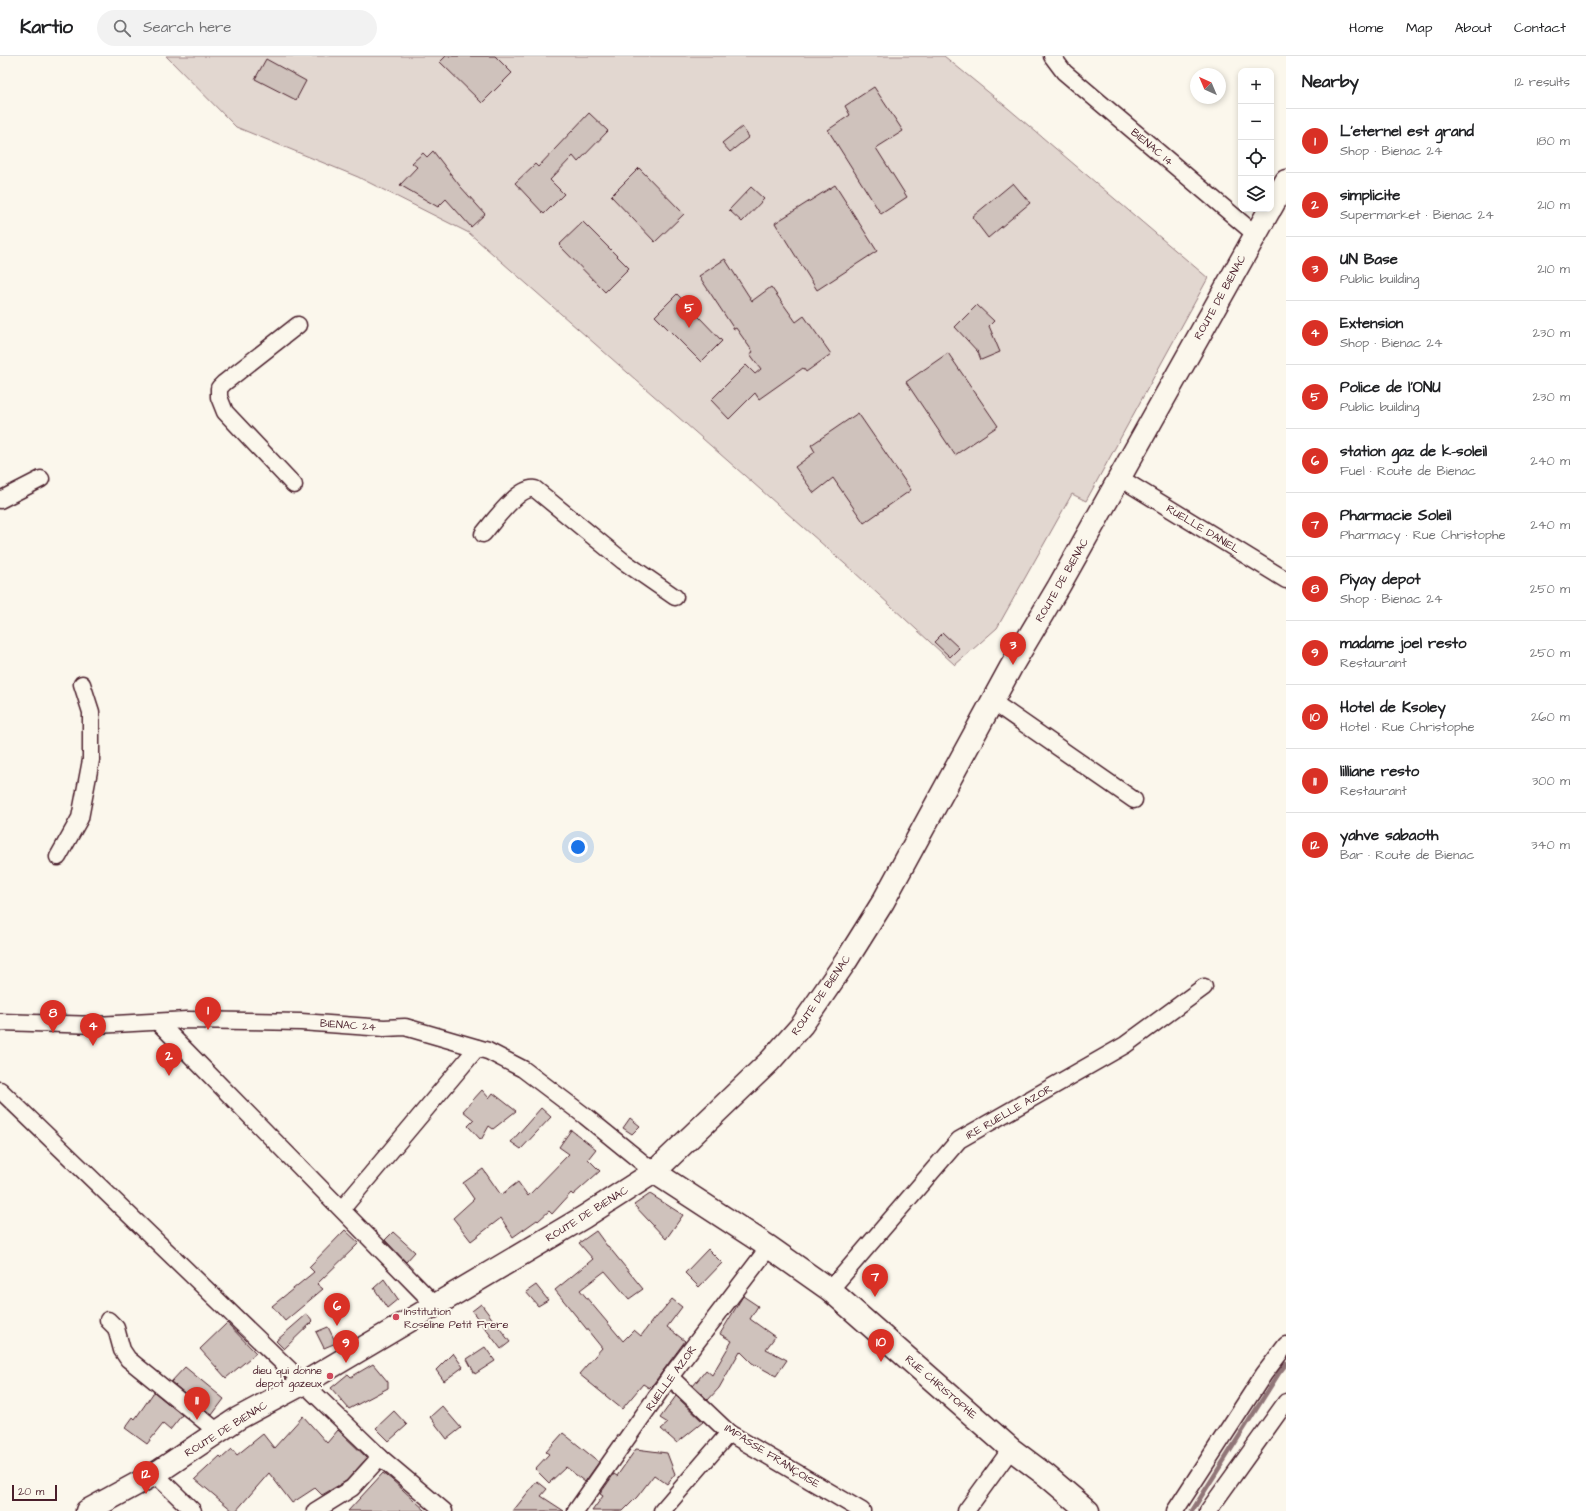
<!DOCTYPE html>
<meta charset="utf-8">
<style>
body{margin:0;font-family:"Architects Daughter",sans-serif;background:#f2f2f2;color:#202124}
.controls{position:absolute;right:12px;top:12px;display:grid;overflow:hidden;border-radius:8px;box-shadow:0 2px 6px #0003}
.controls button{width:36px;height:36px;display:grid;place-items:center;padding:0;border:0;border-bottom:1px solid #e0e0e0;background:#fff;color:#202124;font:20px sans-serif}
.compass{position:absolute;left:1190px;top:12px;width:36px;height:36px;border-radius:50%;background:#fff;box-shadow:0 2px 6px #0003;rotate:316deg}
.scale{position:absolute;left:12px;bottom:10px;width:45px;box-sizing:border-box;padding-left:4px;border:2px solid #4a1f2b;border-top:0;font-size:11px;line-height:14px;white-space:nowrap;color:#4a1f2b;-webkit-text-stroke:3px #fbf7ec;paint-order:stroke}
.you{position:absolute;left:578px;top:791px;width:14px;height:14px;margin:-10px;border:3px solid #fff;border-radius:50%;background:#1a73e8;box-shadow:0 0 0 6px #1a73e833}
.badge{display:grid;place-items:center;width:26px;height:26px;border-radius:50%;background:#d93025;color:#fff;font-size:13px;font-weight:700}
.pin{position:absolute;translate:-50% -33px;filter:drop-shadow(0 1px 2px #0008)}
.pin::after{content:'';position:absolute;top:21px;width:14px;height:12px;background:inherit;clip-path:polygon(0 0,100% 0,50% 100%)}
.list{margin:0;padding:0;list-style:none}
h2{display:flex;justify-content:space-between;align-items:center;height:52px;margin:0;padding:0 16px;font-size:17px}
h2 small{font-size:13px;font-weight:400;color:#757577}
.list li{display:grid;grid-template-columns:26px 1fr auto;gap:12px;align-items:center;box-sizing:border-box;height:64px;padding:0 16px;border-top:1px solid #e0e0e0}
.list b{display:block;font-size:15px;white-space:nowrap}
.list p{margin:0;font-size:13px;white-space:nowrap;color:#757577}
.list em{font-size:13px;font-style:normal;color:#757577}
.icon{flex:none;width:22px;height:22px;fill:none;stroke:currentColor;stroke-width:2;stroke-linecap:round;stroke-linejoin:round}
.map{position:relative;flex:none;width:1286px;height:1455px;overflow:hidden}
header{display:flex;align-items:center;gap:24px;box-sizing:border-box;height:56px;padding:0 20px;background:#fff;border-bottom:1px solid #e0e0e0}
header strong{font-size:19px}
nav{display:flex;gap:22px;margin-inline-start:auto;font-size:14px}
.search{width:280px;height:36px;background:#f2f2f2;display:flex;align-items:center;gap:10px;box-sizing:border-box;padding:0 14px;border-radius:22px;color:#757577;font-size:15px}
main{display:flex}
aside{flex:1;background:#fff}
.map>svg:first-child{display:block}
.green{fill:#e2d7d0;stroke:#967b7e}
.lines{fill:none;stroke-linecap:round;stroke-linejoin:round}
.stream{stroke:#907477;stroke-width:4.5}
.building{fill:#cfc2bc;stroke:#4a1f2b}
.street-casing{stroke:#4a1f2b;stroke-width:19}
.secondary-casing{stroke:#4a1f2b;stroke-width:25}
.street{stroke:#fbf7ec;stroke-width:16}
.secondary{stroke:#fbf7ec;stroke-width:22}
.poi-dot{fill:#d1495b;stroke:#fbf7ec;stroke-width:1.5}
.labels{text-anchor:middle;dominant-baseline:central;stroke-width:4;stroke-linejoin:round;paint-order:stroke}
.street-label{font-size:11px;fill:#4a1f2b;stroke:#fbf7ec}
.poi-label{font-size:11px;fill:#4a1f2b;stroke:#fbf7ec;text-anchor:start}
</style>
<header>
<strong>Kartio</strong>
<div class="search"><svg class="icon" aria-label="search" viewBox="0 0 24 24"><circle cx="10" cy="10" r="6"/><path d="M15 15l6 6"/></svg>Search here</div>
<nav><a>Home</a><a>Map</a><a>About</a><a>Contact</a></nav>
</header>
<main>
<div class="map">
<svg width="1286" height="1455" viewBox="0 0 1286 1455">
<rect width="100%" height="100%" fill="#fbf7ec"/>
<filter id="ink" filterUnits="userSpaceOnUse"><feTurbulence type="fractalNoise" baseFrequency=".025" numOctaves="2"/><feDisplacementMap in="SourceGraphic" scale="8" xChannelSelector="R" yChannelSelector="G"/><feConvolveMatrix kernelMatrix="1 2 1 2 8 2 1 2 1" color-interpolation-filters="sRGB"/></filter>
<g filter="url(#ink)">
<!-- green -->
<path class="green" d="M166 0H944L1009 53 1208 222 1086 445 1072 438 997 572 955 609 853 515 469 177 358 121 236 71Z"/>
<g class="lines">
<!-- stream -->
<path class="stream" d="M1192 1455 1279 1317 1286 1308"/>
</g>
<!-- building -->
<g class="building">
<path d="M446 0H495L512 17 482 47 440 6Z"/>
<path d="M266 3 306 25 296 44 255 23Z"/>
<path d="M874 31 903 75 876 92 907 141 881 158 828 74 850 59 845 50Z"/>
<path d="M589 57 608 75 578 106 573 100 550 124 564 138 544 158 515 127 535 108 538 111Z"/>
<path d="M742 71 749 81 730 96 722 87Z"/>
<path d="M433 95 460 130 485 158 471 171 446 143 438 151 400 129 417 111 412 107 423 97 427 101Z"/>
<path d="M639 112 684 158 655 186 611 140Z"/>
<path d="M1013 127 1030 147 988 182 972 161Z"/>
<path d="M835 129 877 195 817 234 775 167Z"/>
<path d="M751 131 764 143 742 166 729 154Z"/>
<path d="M583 166 629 212 605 236 559 189Z"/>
<path d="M725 203 752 245 771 231 796 266 804 260 831 298 806 316 803 312 759 343 755 337 729 363 711 344 746 309 755 318 761 313 750 298 753 296 736 272 734 273 699 220Z"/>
<path d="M677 238 722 285 701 306 655 260Z"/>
<path d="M977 249 994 265 989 270 1000 296 981 304 978 296 955 271Z"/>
<path d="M948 297 998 370 955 399 906 326Z"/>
<path d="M858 357 911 434 864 467 833 422 814 437 795 411 815 396 811 389Z"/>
<path d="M943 577 959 592 950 601 934 586Z"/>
<path d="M482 1034 489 1042 493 1037 516 1055 493 1073 489 1070 481 1084 468 1070 474 1064 463 1055Z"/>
<path d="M541 1052 551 1061 521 1093 511 1086Z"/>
<path d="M630 1062 640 1070 632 1078 623 1072Z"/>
<path d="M571 1074 596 1093 588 1103 600 1115 573 1139 571 1137 552 1158 549 1155 538 1165 537 1164 513 1181 501 1162 471 1185 453 1162 474 1143 463 1127 483 1113 501 1139 518 1126 528 1140 569 1098 559 1091Z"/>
<path d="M650 1138 683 1159 666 1183 634 1149Z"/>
<path d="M345 1174 359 1187 317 1228 323 1233 285 1265 272 1250 314 1216 309 1211Z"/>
<path d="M596 1175 607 1190H608L643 1233 629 1243 605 1215 580 1234 623 1285 634 1274 641 1280 655 1261 656 1262 672 1243 682 1251 667 1271 685 1285 654 1327 649 1332 643 1328 622 1353 579 1318 602 1292 555 1234 593 1203 579 1187Z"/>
<path d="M393 1176 415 1196 406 1206 385 1184Z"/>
<path d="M708 1193 722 1207 699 1231 685 1217Z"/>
<path d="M384 1223 398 1243 387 1252 374 1232Z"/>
<path d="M536 1229 548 1244 538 1250 526 1236Z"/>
<path d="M743 1240 758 1250 750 1263 775 1281 766 1293 787 1304 776 1320 752 1307 740 1295 719 1332 708 1344 693 1330 706 1314 712 1319 732 1285 720 1278Z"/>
<path d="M481 1248 510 1286 501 1293 472 1255Z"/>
<path d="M307 1258 313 1265 284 1293 276 1285Z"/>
<path d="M227 1267 256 1297 226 1322 200 1293Z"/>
<path d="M328 1271 336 1287 324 1292 316 1276Z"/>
<path d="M485 1291 495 1305 475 1318 467 1303Z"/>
<path d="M453 1297 463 1311 444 1325 436 1314Z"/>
<path d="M373 1308 388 1326V1332L349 1353 331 1332 348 1318 351 1321Z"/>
<path d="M185 1311 224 1343 212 1359 171 1326Z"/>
<path d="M154 1336 182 1359 170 1374 163 1368 147 1388 125 1372 133 1361 135 1363Z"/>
<path d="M676 1340 703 1366 677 1387 661 1373 668 1367 660 1362Z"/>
<path d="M442 1350 461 1372 447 1383 430 1361Z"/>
<path d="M394 1355 407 1369 389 1385 376 1372Z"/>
<path d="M303 1360 327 1387 338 1374 367 1402 346 1425 322 1439 315 1432 292 1447 269 1417 236 1455H233L195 1423 220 1400 222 1402 232 1393 237 1399 263 1378 274 1392Z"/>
<path d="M563 1377 599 1406 585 1426 566 1411 549 1427 535 1413 549 1398 546 1396Z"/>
<path d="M636 1393 667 1397 675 1418 667 1428 654 1419 637 1441 623 1455H592L603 1440 600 1438 614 1418 617 1420Z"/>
<path d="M383 1417 391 1423 426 1455H348Z"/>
<path d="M537 1425 547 1433 541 1440 564 1455H513Z"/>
</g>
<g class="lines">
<defs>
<g id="street">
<path d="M1052 0 1064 16 1255 178"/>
<path d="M1120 422 1286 524"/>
<path d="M294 429 225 356 219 341V332L224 327 298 269"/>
<path d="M0 444 41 423"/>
<path d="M483 478C493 466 519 430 535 433L623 505 675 541"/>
<path d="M993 646 1134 744"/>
<path d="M58 801 80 762 91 704V656L82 628"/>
<path d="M0 966 97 969 187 964 301 966 384 972 405 971 488 995 523 1013 585 1060 654 1116"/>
<path d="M158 966 435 1249"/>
<path d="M0 1034 380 1401 444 1455"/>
<path d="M342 1153 477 992"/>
<path d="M830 1234 959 1084 1125 989 1204 931"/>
<path d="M108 1264 116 1272 122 1294 128 1303 218 1376"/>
<path d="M670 1321 729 1377 862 1455"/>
<path d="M155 1418 193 1455"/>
<path d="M315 1455 352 1432 380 1401"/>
<path d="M576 1455 670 1321 769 1191"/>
<path d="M662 1455 729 1377"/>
<path d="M966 1455 1011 1393"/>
<path d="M1175 1455 1264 1318 1286 1289"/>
<path d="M1208 1455 1286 1346"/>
</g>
<g id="secondary">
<path d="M1271 152 1286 125"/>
<path d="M654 1116 769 1191 830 1234 1011 1393 1047 1420 1088 1455"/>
<path d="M87 1455 155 1418 237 1363 304 1327 584 1161 654 1116 770 1005 802 969 846 905 883 846 1011 611 1059 530 1270 153"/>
</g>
</defs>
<!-- street casing -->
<use href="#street" class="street-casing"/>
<!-- secondary casing -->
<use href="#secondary" class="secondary-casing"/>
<!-- street -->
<use href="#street" class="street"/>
<!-- secondary -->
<use href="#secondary" class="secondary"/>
</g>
</g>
<!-- markers -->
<g class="poi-dot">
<circle cx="396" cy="1261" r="4"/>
<circle cx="330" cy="1320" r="4"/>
</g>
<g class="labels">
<!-- street labels -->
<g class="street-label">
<text transform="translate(1152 91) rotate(40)">BIENAC 14</text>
<text transform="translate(1220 241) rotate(-61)">ROUTE DE BIENAC</text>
<text transform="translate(1203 473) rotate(31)">RUELLE DANIEL</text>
<text transform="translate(1062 524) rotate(-60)">ROUTE DE BIENAC</text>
<text transform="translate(821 939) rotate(-55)">ROUTE DE BIENAC</text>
<text transform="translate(348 969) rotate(4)">BIENAC 24</text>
<text transform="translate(1009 1056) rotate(-30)">1RE RUELLE AZOR</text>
<text transform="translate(587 1158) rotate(-32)">ROUTE DE BIENAC</text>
<text transform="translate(671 1322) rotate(-54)">RUELLE AZOR</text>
<text transform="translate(941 1331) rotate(41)">RUE CHRISTOPHE</text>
<text transform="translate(226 1373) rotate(-32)">ROUTE DE BIENAC</text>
<text transform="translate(772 1400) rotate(32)">IMPASSE FRANÇOISE</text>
</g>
<!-- poi labels -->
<g class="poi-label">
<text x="404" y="1255">Institution<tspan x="404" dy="13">Roseline Petit Frere</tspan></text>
<text x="322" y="1314" text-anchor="end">dieu qui donne<tspan x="322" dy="13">depot gazeux</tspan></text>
</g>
</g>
</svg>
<div class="controls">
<button>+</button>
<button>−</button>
<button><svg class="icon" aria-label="locate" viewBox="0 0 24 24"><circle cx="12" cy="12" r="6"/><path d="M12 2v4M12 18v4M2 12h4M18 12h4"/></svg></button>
<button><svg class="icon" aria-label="layers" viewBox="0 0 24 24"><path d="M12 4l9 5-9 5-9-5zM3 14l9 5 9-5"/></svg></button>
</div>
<svg class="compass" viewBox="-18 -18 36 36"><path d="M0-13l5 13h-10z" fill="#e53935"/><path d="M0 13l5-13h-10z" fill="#757577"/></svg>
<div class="scale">20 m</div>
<div class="you"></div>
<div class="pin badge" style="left:208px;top:974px">1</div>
<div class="pin badge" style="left:169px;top:1020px">2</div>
<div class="pin badge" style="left:1013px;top:609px">3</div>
<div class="pin badge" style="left:93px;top:990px">4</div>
<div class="pin badge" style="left:689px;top:272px">5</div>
<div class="pin badge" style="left:337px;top:1270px">6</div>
<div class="pin badge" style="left:875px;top:1241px">7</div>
<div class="pin badge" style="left:53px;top:977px">8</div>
<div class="pin badge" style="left:346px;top:1307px">9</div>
<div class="pin badge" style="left:881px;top:1306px">10</div>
<div class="pin badge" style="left:197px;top:1364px">11</div>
<div class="pin badge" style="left:146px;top:1438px">12</div>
</div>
<aside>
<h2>Nearby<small>12 results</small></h2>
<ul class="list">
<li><span class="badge">1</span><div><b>L'eternel est grand</b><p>Shop · Bienac 24</p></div><em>180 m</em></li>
<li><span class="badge">2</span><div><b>simplicite</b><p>Supermarket · Bienac 24</p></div><em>210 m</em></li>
<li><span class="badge">3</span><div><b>UN Base</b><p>Public building</p></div><em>210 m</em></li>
<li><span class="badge">4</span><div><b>Extension</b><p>Shop · Bienac 24</p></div><em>230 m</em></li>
<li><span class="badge">5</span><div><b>Police de l'ONU</b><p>Public building</p></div><em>230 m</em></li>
<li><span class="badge">6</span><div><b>station gaz de k-soleil</b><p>Fuel · Route de Bienac</p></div><em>240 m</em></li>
<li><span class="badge">7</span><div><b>Pharmacie Soleil</b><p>Pharmacy · Rue Christophe</p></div><em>240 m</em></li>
<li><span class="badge">8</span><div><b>Piyay depot</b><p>Shop · Bienac 24</p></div><em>250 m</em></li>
<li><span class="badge">9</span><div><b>madame joel resto</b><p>Restaurant</p></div><em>250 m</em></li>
<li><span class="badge">10</span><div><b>Hotel de Ksoley</b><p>Hotel · Rue Christophe</p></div><em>260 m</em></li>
<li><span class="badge">11</span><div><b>lilliane resto</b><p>Restaurant</p></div><em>300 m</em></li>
<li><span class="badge">12</span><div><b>yahve sabaoth</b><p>Bar · Route de Bienac</p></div><em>340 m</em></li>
</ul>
</aside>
</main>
